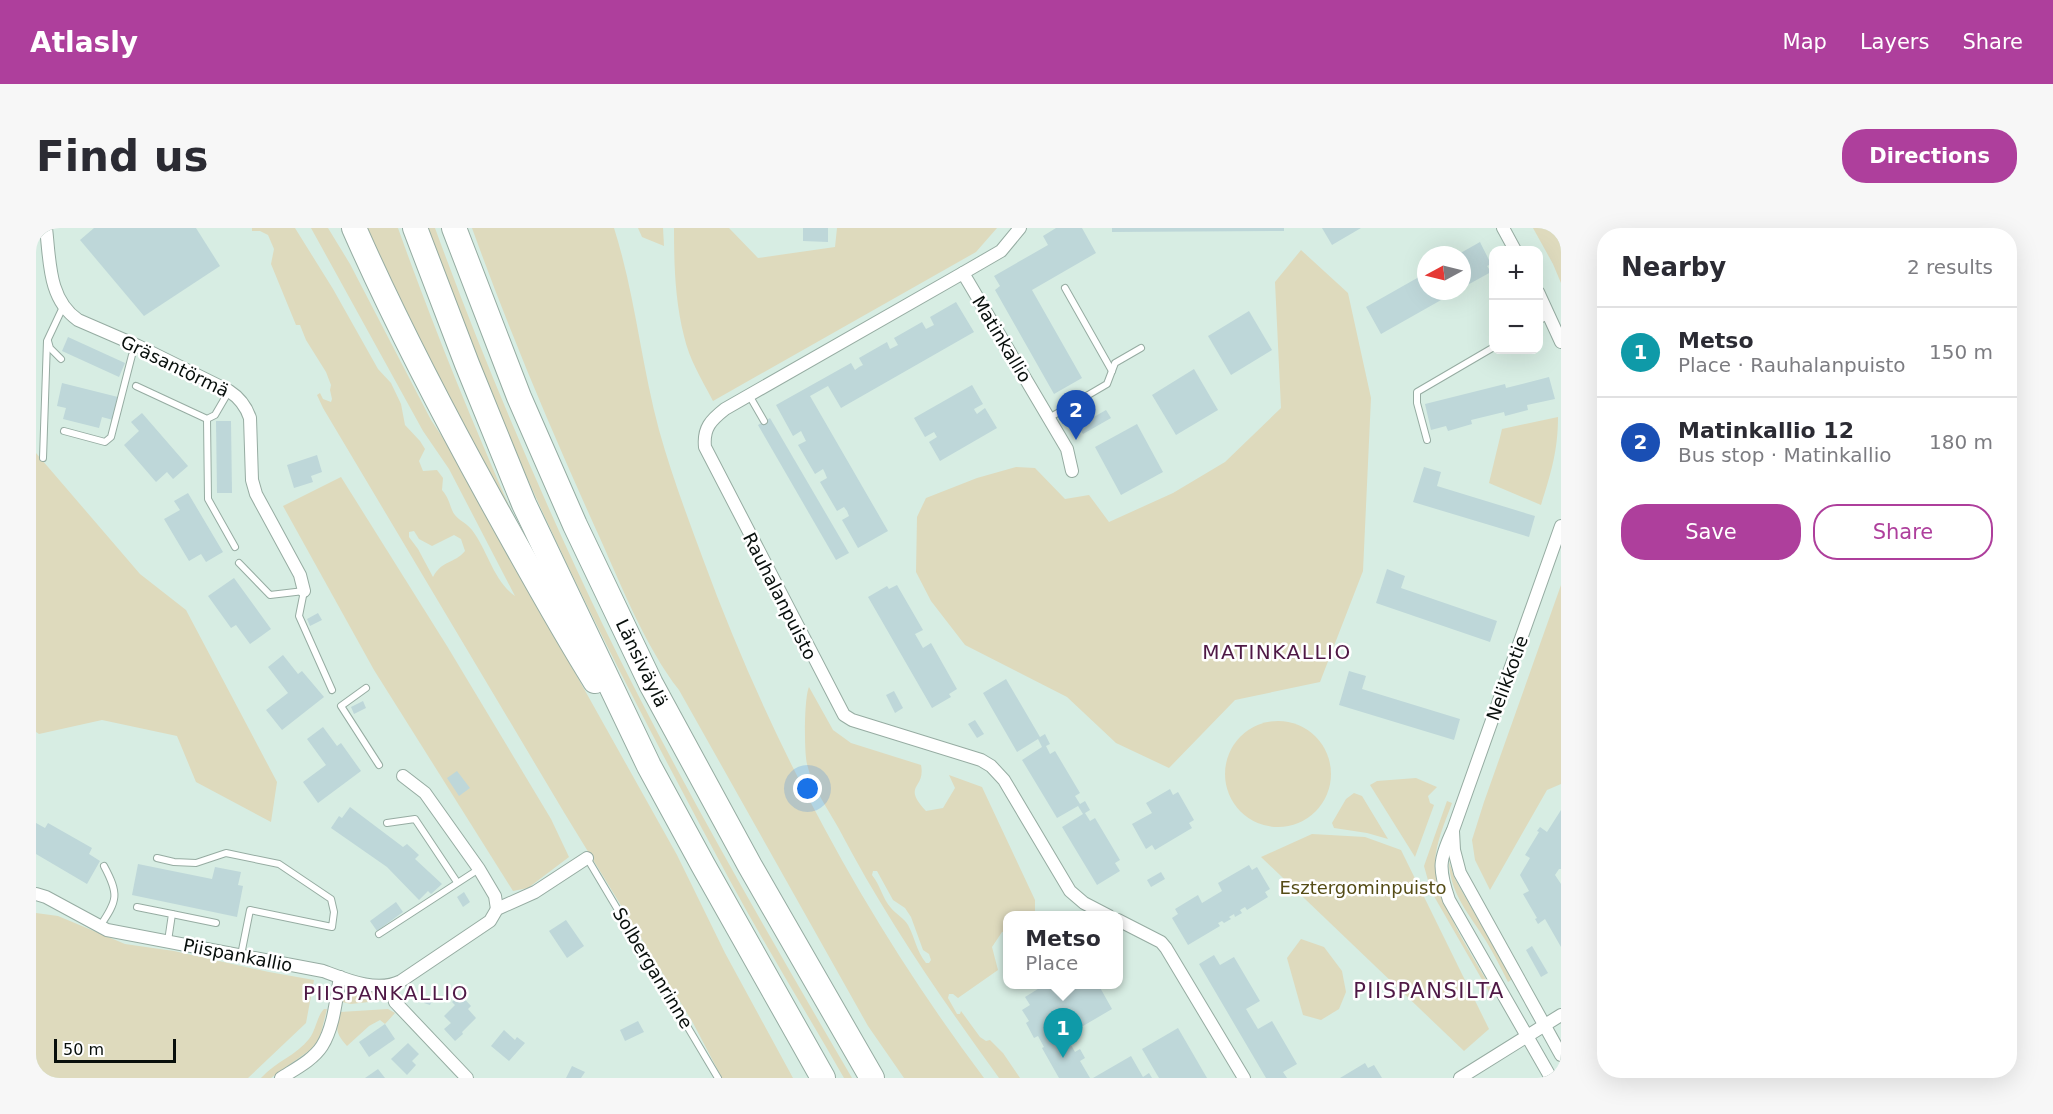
<!DOCTYPE html>
<meta charset="utf-8">
<style>
body{margin:0;font-family:"DejaVu Sans",sans-serif;background:#f7f7f7;color:#2b2b33}
.controls{position:absolute;right:18px;top:18px;display:grid;overflow:hidden;border-radius:12px;box-shadow:0 6px 24px #0002}
.controls button{width:54px;height:54px;display:grid;place-items:center;padding:0;border:0;border-bottom:2px solid #e1e1e2;background:#fff;color:#2b2b33;font:30px sans-serif}
.compass{position:absolute;left:1381px;top:18px;width:54px;height:54px;border-radius:50%;background:#fff;box-shadow:0 6px 24px #0002;rotate:263deg}
.scale{position:absolute;left:18px;bottom:15px;width:122px;box-sizing:border-box;padding-left:6px;border:3px solid #080f0c;border-top:0;font-size:16px;line-height:21px;white-space:nowrap;color:#080f0c;-webkit-text-stroke:4px #fff;paint-order:stroke}
.you{position:absolute;left:772px;top:561px;width:21px;height:21px;margin:-15px;border:4px solid #fff;border-radius:50%;background:#1a73e8;box-shadow:0 0 0 9px #1a73e833}
.badge{display:grid;place-items:center;width:39px;height:39px;border-radius:50%;background:#ae3f9c;color:#fff;font-size:20px;font-weight:700}
.pin{position:absolute;translate:-50% -50px;filter:drop-shadow(0 2px 3px #0008)}
.pin::after{content:'';position:absolute;top:32px;width:21px;height:18px;background:inherit;clip-path:polygon(0 0,100% 0,50% 100%)}
.popup{position:absolute;left:967px;top:683px;width:120px;height:78px;box-sizing:border-box;display:grid;place-content:center;border-radius:12px;background:#fff;filter:drop-shadow(0 2px 4px #0005);font-size:20px;white-space:nowrap;color:#7c7c81}
.popup b{font-size:22px;color:#2b2b33}
.popup::after{content:'';position:absolute;left:50%;top:100%;margin-left:-12px;border:12px solid transparent;border-top-color:#fff}
.list{margin:0;padding:0;list-style:none}
h2{display:flex;justify-content:space-between;align-items:center;height:78px;margin:0;padding:0 24px;font-size:26px}
h2 small{font-size:20px;font-weight:400;color:#7c7c81}
.list li{display:grid;grid-template-columns:39px 1fr auto;gap:18px;align-items:center;box-sizing:border-box;height:90px;padding:0 24px;border-top:2px solid #e1e1e2}
.list b{display:block;font-size:22px;white-space:nowrap}
.list p{margin:0;font-size:20px;white-space:nowrap;color:#7c7c81}
.list em{font-size:20px;font-style:normal;color:#7c7c81}
.actions{display:flex;gap:12px;padding:18px 24px}
.actions a{flex:1;padding:14px 0;border:2px solid #ae3f9c;border-radius:24px;text-align:center;font-size:21px;color:#ae3f9c}
.actions .main{background:#ae3f9c;color:#fff}
.map{position:relative;flex:none;width:1525px;height:850px;overflow:hidden;border-radius:24px}
header{display:flex;align-items:center;gap:36px;box-sizing:border-box;height:84px;padding:0 30px;background:#ae3f9c;color:#fff}
header strong{font-size:28px}
nav{display:flex;gap:33px;margin-inline-start:auto;font-size:21px}
.intro{display:flex;align-items:center;justify-content:space-between;box-sizing:border-box;height:144px;padding:0 36px}
h1{margin:0;font-size:42px}
.button{padding:15px 27px;border-radius:24px;background:#ae3f9c;color:#fff;font-size:21px;font-weight:700}
main{display:flex;gap:36px;padding:0 36px}
aside{flex:1;background:#fff;border-radius:24px;box-shadow:0 6px 24px #0002}
.map>svg:first-child{display:block}
.green{fill:#dedabd;fill-rule:evenodd}
.building{fill:#bed7d9}
.lines{fill:none;stroke-linecap:round;stroke-linejoin:round}
.service-casing{stroke:#96aca2;stroke-width:8}
.minor-casing{stroke:#96aca2;stroke-width:14}
.motorway-casing{stroke:#96aca2;stroke-width:26}
.service{stroke:#fff;stroke-width:6}
.minor{stroke:#fff;stroke-width:12}
.motorway{stroke:#fff;stroke-width:24}
.labels{text-anchor:middle;dominant-baseline:central;stroke-width:5;stroke-linejoin:round;paint-order:stroke}
.street-label{font-size:18px;fill:#080f0c;stroke:#fff}
.park-label{font-size:18px;fill:#554c16;stroke:#fff}
.neighbourhood-label{font-size:20px;letter-spacing:1.5px;fill:#4f1946;stroke:#fff}
.quarter-label{font-size:21px;letter-spacing:1.5px;fill:#4f1946;stroke:#fff}
</style>
<header>
<strong>Atlasly</strong>
<nav><a>Map</a><a>Layers</a><a>Share</a></nav>
</header>
<div class="intro"><h1>Find us</h1><a class="button">Directions</a></div>
<main>
<div class="map">
<svg width="1525" height="850" viewBox="0 0 1525 850">
<rect width="100%" height="100%" fill="#d7ede3"/>
<!-- green -->
<g class="green">
<path d="M216 0H259L297 61 342 141 355 155 365 176 369 197 384 213 389 221 383 233 387 243 401 242 407 250 406 262C412 269 413 274 416 282 419 291 430 294 436 302 452 323 457 352 479 368L413 241 387 203 275 0H292L314 36 395 192 411 216 641 627 689 725 757 850H686L657 795 529 586 287 180 281 167 284 165 287 171 295 174 296 171 294 162 295 157 290 144 270 112 264 97H260L235 36 238 21 232 7 224 3H216ZM378 303 383 311 396 318 418 307 425 311 429 323C418 336 406 332 397 349L382 321 373 309V304Z"/>
<path d="M327 0H362C399 104 441 206 486 307L419 183Z"/>
<path d="M392 0H399C448 134 504 266 566 395 642 551 729 701 816 850H808C772 787 733 724 698 660 583 447 470 230 392 0Z"/>
<path d="M436 0H578C599 66 605 135 623 202 635 245 651 288 667 331 735 516 830 693 948 850H868L832 798 643 462C610 420 585 357 563 308 517 207 474 105 436 0Z"/>
<path d="M602 0H627L628 18 606 9Z"/>
<path d="M638 0H693L722 30 799 19 801 0H961L940 24 677 173C666 152 653 131 648 108 639 72 638 37 638 0Z"/>
<path d="M1497 0H1525V55L1517 36Z"/>
<path d="M1265 22 1312 65 1335 170 1327 343 1284 454 1199 472 1133 540 1080 515 1031 469 929 417 895 373 880 344 881 289 890 270 941 250 980 239 999 240 1029 271 1053 267 1073 294 1137 265 1189 234 1245 180 1239 54Z"/>
<path d="M1522 189C1522 223 1515 245 1505 277L1453 255 1466 201Z"/>
<path d="M0 225 104 346 150 382 241 554 235 594 160 554 141 508 66 492 3 506 0 504Z"/>
<path d="M305 249 411 418 515 591 533 629 492 660 477 663 338 442 247 278Z"/>
<path d="M1525 357V556L1511 562 1454 662 1439 632 1436 612 1448 574Z"/>
<path d="M773 459 797 502 815 515 885 537C890 562 865 556 890 583L907 580 919 560 913 547 946 559 999 672V687L972 688 971 703 966 704 956 719 962 742 922 770 917 766H913L912 770 921 786H924L925 783 944 809 950 813 954 812 967 825 984 850H963C905 770 849 689 803 601 792 581 776 559 771 536 768 524 768 470 773 459ZM837 643H841L857 672 869 680 875 689 887 722 893 726 895 732 893 735H890C880 722 879 710 872 697 868 690 860 686 855 680 846 670 845 658 836 647Z"/>
<circle cx="1242" cy="546" r="53"/>
<path d="M1380 550 1401 559 1392 568 1394 575 1398 577 1379 629 1334 557 1341 553Z"/>
<path d="M1318 565 1326 568 1352 611 1331 605 1298 600 1296 595 1310 571Z"/>
<path d="M1411 573 1416 575C1409 594 1400 614 1399 634 1397 670 1441 735 1460 768L1456 769 1395 663 1388 638Z"/>
<path d="M1276 606 1329 609 1365 622 1453 801 1428 823 1225 629Z"/>
<path d="M1413 634 1419 651 1476 751 1472 754C1465 740 1458 726 1450 713 1434 687 1414 666 1413 634Z"/>
<path d="M0 685 22 688 89 716 138 723 233 744 278 752 270 795 212 850H0Z"/>
<path d="M1265 711 1288 719 1306 743 1310 764 1303 781 1285 792 1267 787 1251 730Z"/>
<path d="M325 761 346 766 350 772 315 776 306 774C310 765 315 763 325 761Z"/>
<path d="M288 781H291L285 805 280 815 274 822 235 850H225C239 834 261 827 273 811 280 802 281 788 288 781Z"/>
<path d="M352 781 359 785 349 796 344 792 333 798 311 818C299 804 300 802 304 784Z"/>
</g>
<!-- building -->
<g class="building">
<path d="M58 0H160L184 38 108 88 44 12Z"/>
<path d="M767 0H792V14L767 13Z"/>
<path d="M1020 0H1046L1060 25 996 62 1046 150 1018 166 959 62 964 58 958 48 1012 17 1007 8Z"/>
<path d="M1076 0H1248V3L1076 4Z"/>
<path d="M1286 0H1325L1296 17Z"/>
<path d="M1444 14 1455 36 1451 38 1455 44 1426 60V27H1421Z"/>
<path d="M1390 45V63H1421L1345 106 1330 79Z"/>
<path d="M920 74 938 104 805 180 792 158 774 168 852 303 822 320 806 292 813 288 811 283 808 279 801 283 784 254 791 250 789 245 787 241 779 246 762 217 770 213 765 203 757 208 740 177 815 135 819 142 823 139 827 137 823 130 851 114 854 121 862 117 858 110 886 94 890 101 898 97 894 89Z"/>
<path d="M1213 83 1236 122 1195 147 1172 108Z"/>
<path d="M32 109 89 135 83 149 26 123Z"/>
<path d="M1158 141 1182 182 1140 207 1116 167Z"/>
<path d="M1513 149 1519 171 1491 177 1492 182 1469 188 1468 184 1435 192 1436 196 1412 203 1410 198 1395 202 1389 176 1469 156 1470 160Z"/>
<path d="M26 155 82 169 77 192 66 189 63 200 27 191 30 180 21 178Z"/>
<path d="M936 157 947 176 938 181 939 183 941 186 949 180 961 200 904 233 893 214 901 209 898 204 889 209 878 190Z"/>
<path d="M1070 182 1075 190 1047 206 1042 198Z"/>
<path d="M106 185 152 238 137 251 131 244 120 254 88 217 103 203 95 194Z"/>
<path d="M734 190 813 325 800 332 722 197Z"/>
<path d="M180 193H195L196 265H181Z"/>
<path d="M1101 196 1127 244 1085 267 1059 219Z"/>
<path d="M281 227 286 244 275 248 277 254 258 260 251 237Z"/>
<path d="M1388 239 1405 244 1401 258 1499 288 1493 309 1377 274Z"/>
<path d="M152 265 187 324 170 334 165 326 153 333 128 291 144 282 138 273Z"/>
<path d="M1351 341 1369 348 1365 360 1461 393 1454 414 1340 375Z"/>
<path d="M198 350 235 401 214 416 200 397 195 400 172 368Z"/>
<path d="M861 357 887 402 879 406 887 420 895 415 921 461 913 466 915 469 896 480 832 369 851 358 853 361Z"/>
<path d="M282 385 286 392 274 398 271 391Z"/>
<path d="M247 427 262 446 266 443 288 469 246 502 230 482 252 465 232 439Z"/>
<path d="M1313 443 1330 448 1326 461 1424 491 1418 512 1303 477Z"/>
<path d="M970 451 1004 509 1009 506 1014 516 1010 518 1014 526 1019 523 1044 565 1039 568 1044 576 1049 573 1054 582 1049 585 1054 593 1059 590 1084 632 1079 635 1084 643 1061 657 1026 599 1047 586 1042 578 1021 590 986 532 1006 519 1002 511 981 524 947 465Z"/>
<path d="M858 463 867 480 859 485 850 467Z"/>
<path d="M327 473 330 480 318 486 315 479Z"/>
<path d="M939 492 948 506 941 510 932 496Z"/>
<path d="M287 499 301 518 305 515 325 543 282 575 267 554 290 537 271 511Z"/>
<path d="M421 543 434 560 423 568 411 550Z"/>
<path d="M1134 561 1137 567 1142 564 1158 592 1153 595 1156 600 1119 622 1116 617 1110 621 1096 596 1116 585 1110 575Z"/>
<path d="M314 579 367 619 371 616 383 627 379 631 406 656 395 666 392 663 383 672 351 639 295 600 303 588 306 590Z"/>
<path d="M1525 582V641H1523L1519 647 1525 656V719L1509 691 1502 696 1499 691 1501 690 1487 666 1493 663 1484 647 1494 630 1489 627 1503 604 1501 603 1504 599 1511 604Z"/>
<path d="M0 595 9 600 12 595 56 620 53 626 64 633 51 656 0 626Z"/>
<path d="M102 636 176 651 179 639 205 644 202 657 207 658 201 689 96 667Z"/>
<path d="M1213 637 1216 642 1221 639 1234 661 1229 664 1232 669 1211 682 1209 679 1204 682 1206 685 1199 689 1198 686 1193 689 1195 691 1188 695 1186 693 1182 695 1184 698 1152 717 1136 690 1142 686 1139 681 1162 667 1166 675 1186 663 1182 655Z"/>
<path d="M1125 644 1129 651 1115 659 1111 652Z"/>
<path d="M428 664 434 674 427 679 421 669Z"/>
<path d="M360 674 367 684 341 703 334 693Z"/>
<path d="M530 692 548 718 531 730 513 703Z"/>
<path d="M1496 718 1512 745 1505 749 1490 722Z"/>
<path d="M1178 727 1184 737 1198 729 1224 773 1210 781 1222 801 1236 793 1261 836 1247 844 1251 850H1230L1163 736Z"/>
<path d="M1010 756H1062L1076 781 1030 808 1039 824 1044 821 1049 830 1044 833 1054 850H1023L1006 820 1008 819 1002 808 998 810 990 795 993 793 986 782 994 777 989 769Z"/>
<path d="M424 766 435 778 432 781 440 790 426 804 427 806 419 813 408 801 415 795 408 788 419 777 416 774Z"/>
<path d="M391 768 397 770 394 777 388 775Z"/>
<path d="M602 793 608 804 589 813 584 802Z"/>
<path d="M349 796 359 811 333 829 323 814Z"/>
<path d="M1142 800 1171 850H1123L1106 821Z"/>
<path d="M468 802 479 812 481 809 489 815 473 833 455 818Z"/>
<path d="M372 815 383 826 376 833 380 837 371 847 355 831Z"/>
<path d="M1095 828 1107 849 1113 845 1116 850H1057Z"/>
<path d="M1329 835 1332 840 1338 837 1346 850H1304Z"/>
<path d="M536 838 549 844 545 850H530Z"/>
<path d="M342 841 349 850H329Z"/>
</g>
<g class="lines">
<defs>
<g id="service">
<path d="M1029 60 1076 143"/>
<path d="M1502 93 1513 87"/>
<path d="M12 113 14 120 25 131"/>
<path d="M100 158 171 191 179 187 193 163"/>
<path d="M713 167 728 193"/>
<path d="M1013 190 1071 156 1079 135 1105 120"/>
<path d="M171 191 172 271 199 319"/>
<path d="M28 203 69 214 75 209 96 127"/>
<path d="M1391 212 1381 175V164L1458 119"/>
<path d="M7 230 11 113 27 79"/>
<path d="M203 335 234 367 268 363 263 388 296 462"/>
<path d="M330 460 305 478 343 537"/>
<path d="M351 595 379 591 421 654"/>
<path d="M121 630 138 634 160 635 190 625 243 636 295 671 298 684 296 699 214 682 205 727"/>
<path d="M551 630 682 850"/>
<path d="M101 679 136 686 132 713"/>
<path d="M136 686 180 695"/>
<path d="M64 698C82 672 83 666 68 638"/>
<path d="M343 706 443 641"/>
</g>
<g id="minor">
<path d="M10 0C14 33 12 71 42 92L102 118 193 163C204 170 210 178 214 190L216 252 220 266 264 347 268 363"/>
<path d="M984 0 965 23 927 45 1031 221 1036 243"/>
<path d="M1467 0 1479 22"/>
<path d="M927 45 689 181C675 192 667 200 669 219L808 487 816 492 945 532 955 538 968 552 1034 663 1048 675 1073 688"/>
<path d="M1502 64 1525 114"/>
<path d="M367 548 389 565 443 641 459 668 461 681"/>
<path d="M1417 603 1418 622 1424 645 1525 827"/>
<path d="M0 666 10 669 71 702 287 743C311 752 341 765 365 753L454 693 461 681 499 664 551 630"/>
<path d="M1082 692 1125 714 1130 720 1208 850"/>
<path d="M354 758 359 774 431 850"/>
<path d="M245 850C259 841 277 832 286 818 298 799 300 771 304 749"/>
<path d="M1424 850 1525 787"/>
<path d="M1515 850 1413 672C1402 640 1403 632 1417 602L1525 298"/>
</g>
<g id="motorway">
<path d="M318 0C359 93 406 183 455 272 489 333 522 394 559 453"/>
<path d="M379 0 431 136 488 276 613 538 667 637 787 850"/>
<path d="M418 0 483 169 539 297 615 456 714 638 836 850"/>
</g>
</defs>
<!-- service casing -->
<use href="#service" class="service-casing"/>
<!-- minor casing -->
<use href="#minor" class="minor-casing"/>
<!-- motorway casing -->
<use href="#motorway" class="motorway-casing"/>
<!-- service -->
<use href="#service" class="service"/>
<!-- minor -->
<use href="#minor" class="minor"/>
<!-- motorway -->
<use href="#motorway" class="motorway"/>
</g>
<g class="labels">
<!-- street labels -->
<g class="street-label">
<text transform="translate(966 111) rotate(59)">Matinkallio</text>
<text transform="translate(139 138) rotate(26)">Gräsantörmä</text>
<text transform="translate(744 368) rotate(63)">Rauhalanpuisto</text>
<text transform="translate(606 435) rotate(64)">Länsiväylä</text>
<text transform="translate(1471 450) rotate(-70)">Nelikkotie</text>
<text transform="translate(202 727) rotate(11)">Piispankallio</text>
<text transform="translate(617 740) rotate(59)">Solberganrinne</text>
</g>
<!-- park labels -->
<g class="park-label">
<text x="1327" y="659">Esztergominpuisto</text>
</g>
<!-- neighbourhood labels -->
<g class="neighbourhood-label">
<text x="1241" y="424">MATINKALLIO</text>
<text x="350" y="765">PIISPANKALLIO</text>
</g>
<!-- quarter labels -->
<g class="quarter-label">
<text x="1393" y="763">PIISPANSILTA</text>
</g>
</g>
</svg>
<div class="controls">
<button>+</button>
<button>−</button>
</div>
<svg class="compass" viewBox="-18 -18 36 36"><path d="M0-13l5 13h-10z" fill="#e53935"/><path d="M0 13l5-13h-10z" fill="#7c7c81"/></svg>
<div class="scale">50 m</div>
<div class="you"></div>
<div class="pin badge" style="left:1027px;top:830px;background:#0f9aa8">1</div>
<div class="popup"><b>Metso</b>Place</div>
<div class="pin badge" style="left:1040px;top:212px;background:#1a4fb4">2</div>
</div>
<aside>
<h2>Nearby<small>2 results</small></h2>
<ul class="list">
<li><span class="badge" style="background:#0f9aa8">1</span><div><b>Metso</b><p>Place · Rauhalanpuisto</p></div><em>150 m</em></li>
<li><span class="badge" style="background:#1a4fb4">2</span><div><b>Matinkallio 12</b><p>Bus stop · Matinkallio</p></div><em>180 m</em></li>
</ul>
<div class="actions"><a class="main">Save</a><a>Share</a></div>
</aside>
</main>
